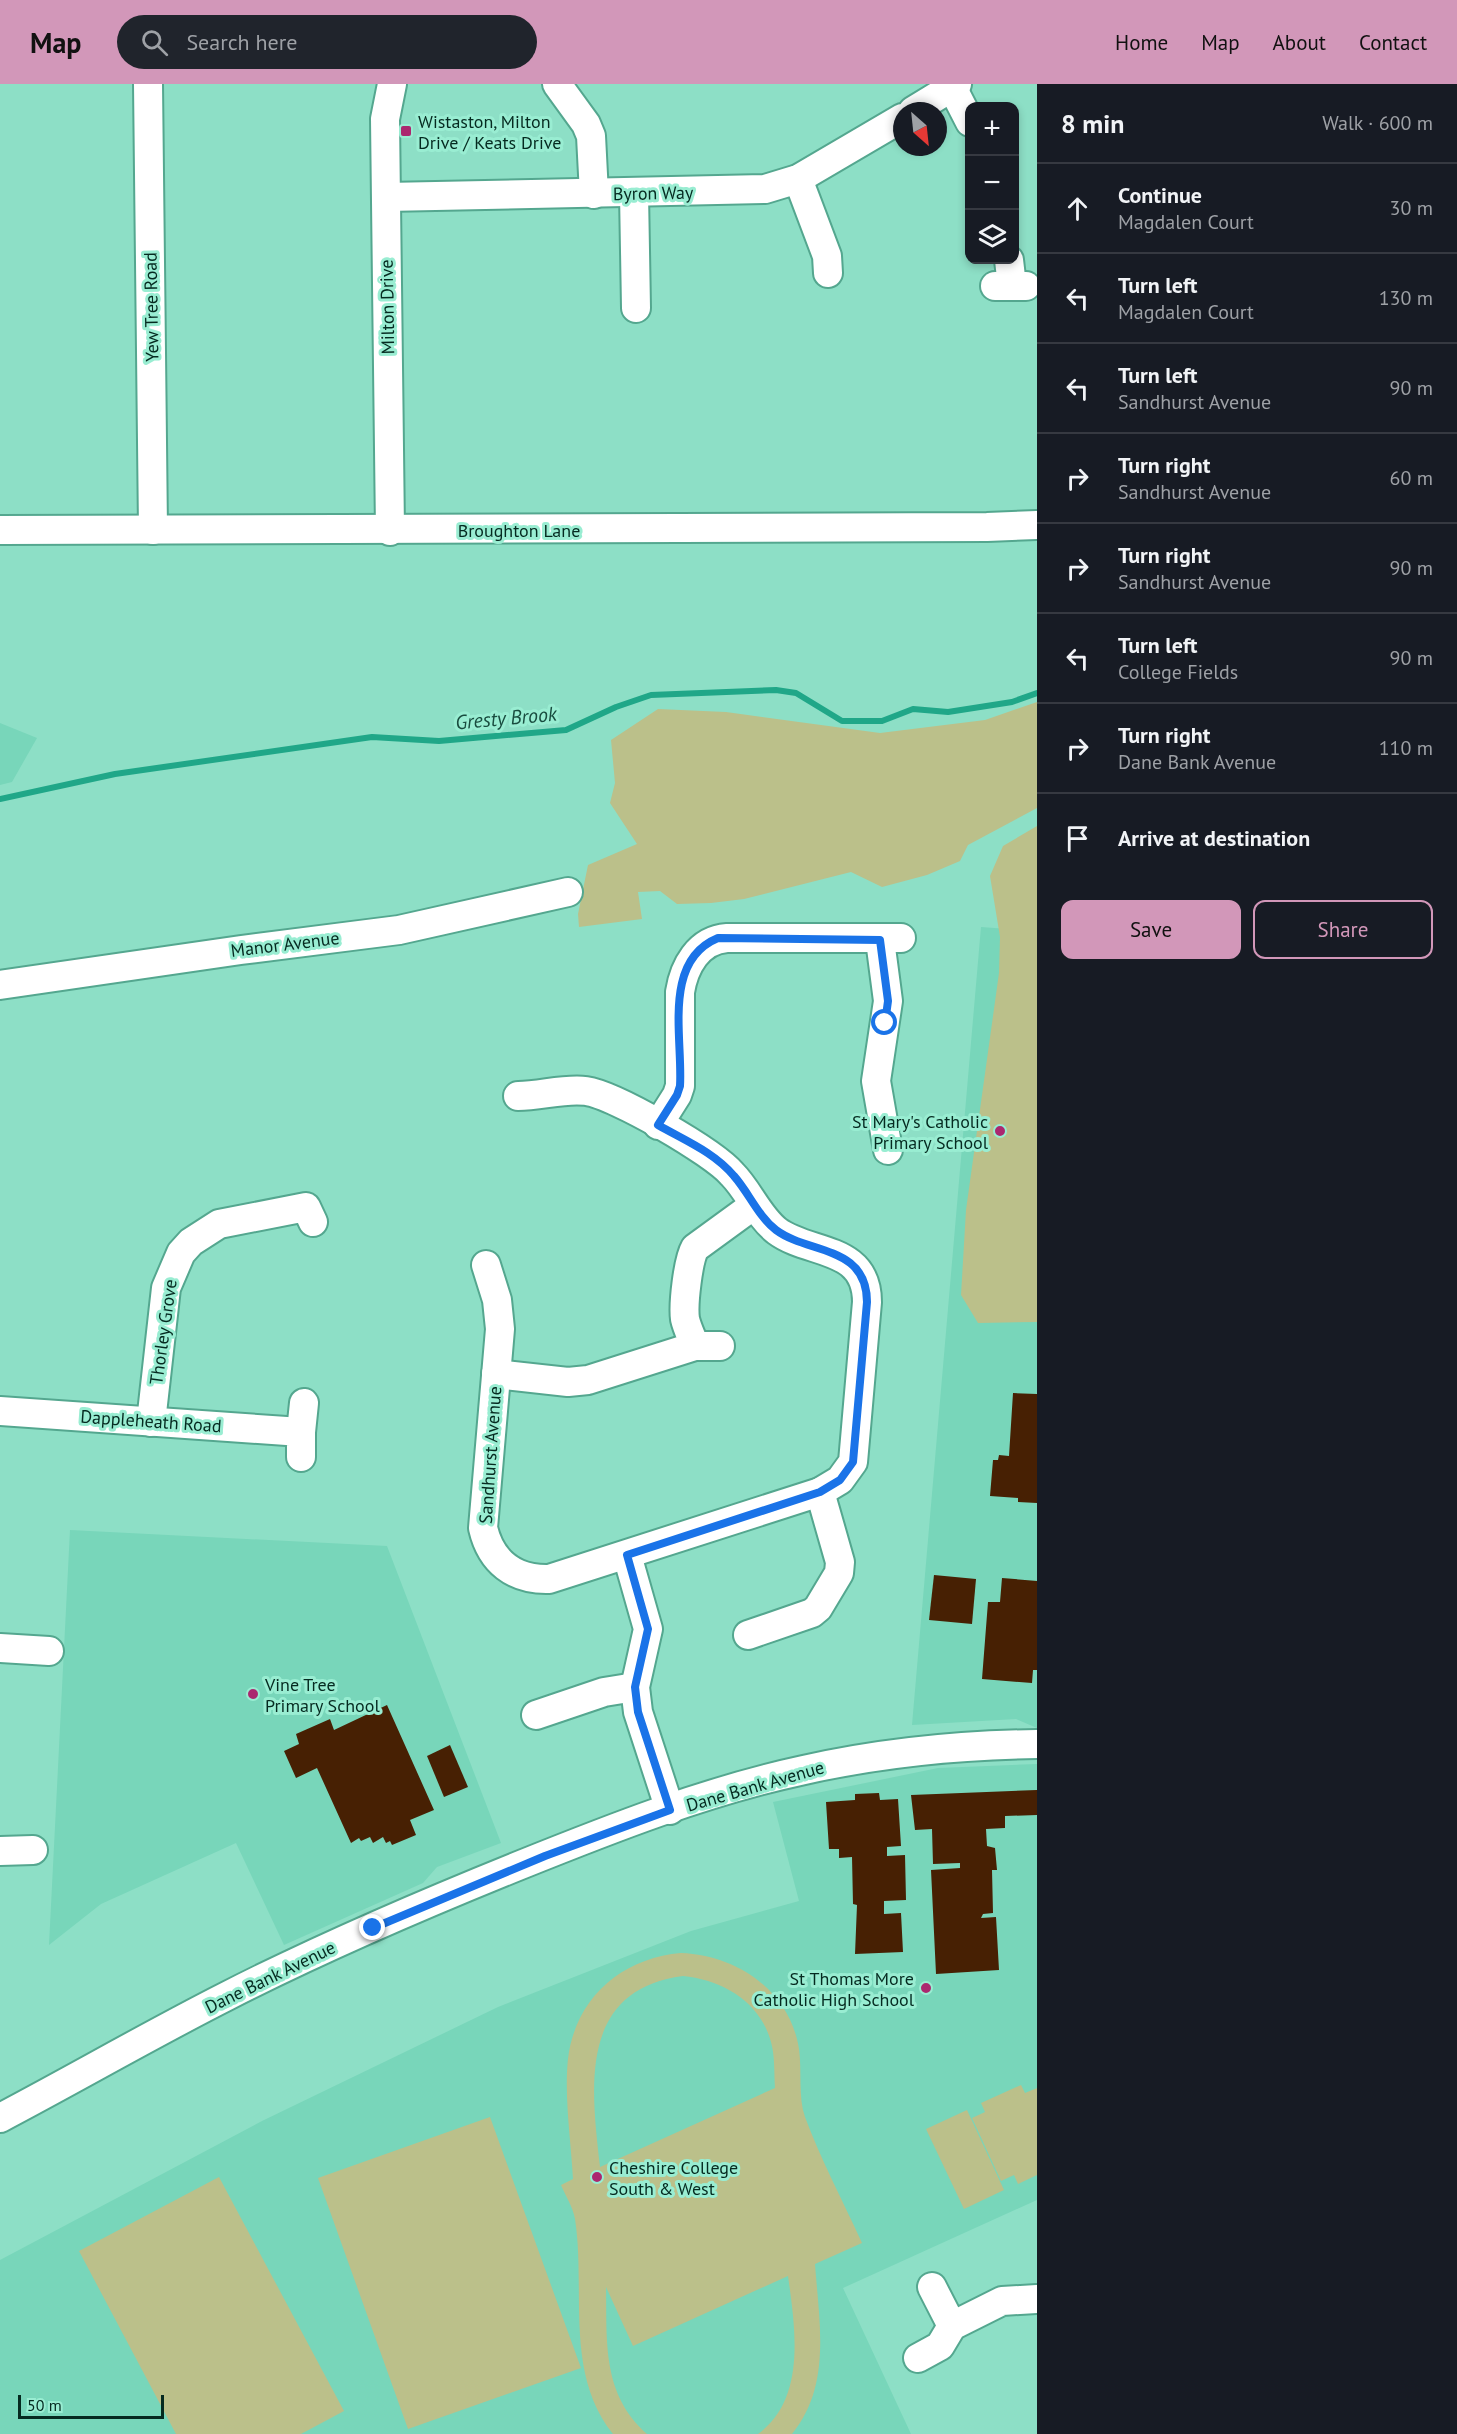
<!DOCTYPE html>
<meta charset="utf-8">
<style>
body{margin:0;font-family:"PT Sans",sans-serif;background:#20242c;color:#f1f3f6}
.controls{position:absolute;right:18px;top:18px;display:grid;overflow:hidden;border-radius:12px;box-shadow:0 3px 9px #0003}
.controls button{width:54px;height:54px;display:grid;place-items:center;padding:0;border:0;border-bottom:2px solid #363941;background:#171b24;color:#f1f3f6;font:30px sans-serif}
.compass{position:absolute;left:893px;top:18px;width:54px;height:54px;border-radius:50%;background:#171b24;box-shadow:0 3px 9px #0003;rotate:153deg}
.scale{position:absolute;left:18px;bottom:15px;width:146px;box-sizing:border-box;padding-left:6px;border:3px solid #052a20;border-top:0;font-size:16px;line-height:21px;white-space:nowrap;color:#052a20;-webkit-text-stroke:4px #99edd2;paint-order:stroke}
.stop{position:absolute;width:18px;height:18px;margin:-14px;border:4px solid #1a73e8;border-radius:50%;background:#fff}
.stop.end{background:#1a73e8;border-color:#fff;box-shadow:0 2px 6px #0008}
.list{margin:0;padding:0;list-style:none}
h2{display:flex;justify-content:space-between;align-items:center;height:78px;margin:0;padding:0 24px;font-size:26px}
h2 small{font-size:20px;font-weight:400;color:#9ea1a6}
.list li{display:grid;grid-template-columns:39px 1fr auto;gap:18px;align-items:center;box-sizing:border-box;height:90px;padding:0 24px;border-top:2px solid #363941}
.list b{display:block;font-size:22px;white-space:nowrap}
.list p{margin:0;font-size:20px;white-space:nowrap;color:#9ea1a6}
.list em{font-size:20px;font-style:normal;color:#9ea1a6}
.actions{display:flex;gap:12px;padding:18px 24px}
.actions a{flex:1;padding:14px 0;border:2px solid #d297b9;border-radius:12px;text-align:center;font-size:21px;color:#d297b9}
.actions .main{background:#d297b9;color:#111}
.icon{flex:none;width:33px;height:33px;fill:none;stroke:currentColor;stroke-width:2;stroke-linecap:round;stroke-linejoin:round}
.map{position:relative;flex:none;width:1037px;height:2350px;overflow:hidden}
header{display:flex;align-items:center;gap:36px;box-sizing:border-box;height:84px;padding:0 30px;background:#d297b9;color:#111}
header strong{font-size:28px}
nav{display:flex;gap:33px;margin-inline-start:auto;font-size:21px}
.search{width:420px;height:54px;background:#20242c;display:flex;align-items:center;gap:15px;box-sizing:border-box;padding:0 21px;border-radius:33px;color:#9ea1a6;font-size:22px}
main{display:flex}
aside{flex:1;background:#171b24}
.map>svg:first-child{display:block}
.built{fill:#78d6ba}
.green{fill:#bbc08a;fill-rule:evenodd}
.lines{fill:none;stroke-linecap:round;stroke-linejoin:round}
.stream{stroke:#20a788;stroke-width:6}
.building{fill:#472003}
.minor-casing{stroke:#54a78f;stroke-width:32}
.minor{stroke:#fff;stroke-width:28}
.route{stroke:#1a73e8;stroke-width:8}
.poi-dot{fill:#ab276f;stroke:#99edd2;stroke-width:2}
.labels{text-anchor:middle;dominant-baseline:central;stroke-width:6;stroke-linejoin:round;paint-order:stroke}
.poi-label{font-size:18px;fill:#052a20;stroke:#99edd2;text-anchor:start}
.street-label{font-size:18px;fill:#052a20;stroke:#99edd2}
.water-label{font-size:20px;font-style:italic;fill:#194c3f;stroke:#99edd2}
</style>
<header>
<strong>Map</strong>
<div class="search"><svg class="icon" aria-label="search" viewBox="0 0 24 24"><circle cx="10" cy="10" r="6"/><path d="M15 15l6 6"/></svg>Search here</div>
<nav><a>Home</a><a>Map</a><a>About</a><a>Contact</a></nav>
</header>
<main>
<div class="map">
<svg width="1037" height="2350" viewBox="0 0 1037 2350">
<rect width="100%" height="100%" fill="#8ddfc6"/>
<!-- built -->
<g class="built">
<path d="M0 639 37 654 12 698 0 701Z"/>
<path d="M981 843 1037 847V1644L1016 1635 912 1641Z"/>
<path d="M70 1446 387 1462 501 1759 437 1783 423 1799 284 1861 236 1759 101 1820 49 1861Z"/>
<path d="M1037 1680V2116L843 2204 911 2350H0V2176L262 2037 498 1923 691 1847 799 1817 773 1718 938 1684Z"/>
</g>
<!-- green -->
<g class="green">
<path d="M1037 618V724L968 761 960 777 927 791 882 803 851 788 744 815 711 819 677 820 660 807 638 808 642 835 579 843 578 830 588 781 637 760 610 719 615 699 611 656 658 625 726 628 880 649 985 636Z"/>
<path d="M1037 742V1238L978 1239 961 1211 966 1126 999 889 1000 853 990 792 1003 762Z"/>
<path d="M681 1869C737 1871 790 1907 799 1965 802 1986 798 2013 805 2033 821 2076 843 2117 862 2159L815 2180C819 2238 832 2301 792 2350H758C807 2315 795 2243 788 2192L633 2262 606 2203C607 2259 602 2310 647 2350H613C564 2289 586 2207 575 2135 573 2123 565 2111 561 2101L573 2095C571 2057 564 2012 568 1975 575 1914 622 1874 681 1869ZM683 1892C722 1896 760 1917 771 1958 775 1972 774 1989 775 2004L600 2083C591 2003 578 1906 683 1892Z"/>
<path d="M1021 2001 1025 2009 1037 2004V2091L1018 2100 1014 2091 1001 2097 972 2034 985 2028 981 2019Z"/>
<path d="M967 2026 1004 2106 964 2125 926 2045Z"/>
<path d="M490 2033 581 2284 408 2345 318 2094Z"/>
<path d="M219 2093 344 2327 301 2350H176L79 2167Z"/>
</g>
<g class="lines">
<!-- stream -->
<path class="stream" d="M0 715 115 690 372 653 439 657 566 646 616 623 651 611 776 606 796 609 842 637H882L913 625 948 628 1012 618 1037 609"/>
</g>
<!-- building -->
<g class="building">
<path d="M1013 1309 1037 1310V1419L1018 1418V1414L990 1412 993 1376H998L999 1371 1009 1372Z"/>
<path d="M934 1491 976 1495 972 1540 929 1536Z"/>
<path d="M1002 1494 1037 1497V1586H1033L1032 1599 982 1595 988 1518H1000Z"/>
<path d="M387 1621 434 1726 410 1736 416 1751 392 1761 390 1757 386 1759 383 1753 373 1759 370 1753 361 1757 359 1754 351 1759 317 1684 296 1694 284 1667 299 1660 296 1650 330 1635 334 1646Z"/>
<path d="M450 1661 468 1703 444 1713 427 1672Z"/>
<path d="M1037 1706V1731L1005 1732V1744L986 1745 987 1762 995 1764 997 1786H992L993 1829 983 1830 981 1834 996 1833 999 1886 936 1890 931 1786 960 1784V1779L933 1780 932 1745 915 1746 911 1711Z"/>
<path d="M879 1709 880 1716 898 1715 901 1762 887 1763V1772L905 1771 906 1816 884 1817V1830L901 1829 903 1868 855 1870 857 1821 853 1820 852 1773 839 1774V1765H829L826 1718 855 1716V1710Z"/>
</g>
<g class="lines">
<defs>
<g id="minor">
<path d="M148 0 153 446"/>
<path d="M557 0 586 40 591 52 594 110"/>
<path d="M952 3 970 38"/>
<path d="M913 27 957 0"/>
<path d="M798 95 827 172 828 189"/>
<path d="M634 109 636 224"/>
<path d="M386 113 765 105 798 95 902 34"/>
<path d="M1009 176 1012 202"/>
<path d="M995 202H1026"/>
<path d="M0 446 987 443 1037 441"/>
<path d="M390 447 385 35 392 0"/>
<path d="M880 856 888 917 876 997 888 1066"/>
<path d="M0 901 241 866 399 846 568 808"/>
<path d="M658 1041 677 1011 680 1002V908C684 883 698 856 727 854H901"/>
<path d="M486 1181 497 1216 500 1245 483 1444C491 1478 514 1496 549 1495L820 1408 840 1396 853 1378 867 1218C867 1161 809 1171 777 1147 758 1132 749 1107 732 1090 713 1068 615 1011 586 1007 564 1004 541 1012 518 1012"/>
<path d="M695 1262H720"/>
<path d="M496 1290 568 1298 588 1296 695 1262C692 1254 687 1244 685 1235 683 1220 688 1176 695 1164L754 1121"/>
<path d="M0 1327 301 1348V1373"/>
<path d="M151 1338 166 1204 181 1169 191 1158 219 1140 306 1123 313 1138"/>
<path d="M301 1348 304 1319"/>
<path d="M627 1471 648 1545 635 1603 638 1628 670 1726"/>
<path d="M748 1551 812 1529 818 1524 839 1489 840 1478 820 1408"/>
<path d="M0 1564 49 1567"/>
<path d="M536 1631 604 1608 635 1603"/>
<path d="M0 1767 33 1766"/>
<path d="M0 2034C76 1994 150 1951 227 1912 321 1864 419 1822 518 1782 610 1745 706 1707 804 1686 880 1669 959 1661 1037 1660"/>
<path d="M932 2203 952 2242"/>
<path d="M918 2274 940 2262 952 2242 1002 2217 1037 2215"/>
</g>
</defs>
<!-- minor casing -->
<use href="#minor" class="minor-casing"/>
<!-- minor -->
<use href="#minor" class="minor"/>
</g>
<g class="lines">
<!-- route -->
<path class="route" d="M373 1844 545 1772 670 1726 638 1628 635 1603 648 1545 627 1471 820 1408 840 1396 853 1378 867 1218C867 1161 808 1170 776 1146 758 1132 749 1109 734 1092 714 1068 684 1056 658 1041L677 1011 680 1002C683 954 662 877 718 854L880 856 888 917 885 939"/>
</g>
<!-- markers -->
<g class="poi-dot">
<rect x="400" y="41" width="12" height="12" rx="3"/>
<circle cx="1000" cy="1047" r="6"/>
<circle cx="253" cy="1610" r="6"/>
<circle cx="926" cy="1904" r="6"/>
<circle cx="597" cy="2093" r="6"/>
</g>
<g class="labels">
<!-- poi labels -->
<g class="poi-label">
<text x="418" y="37">Wistaston, Milton<tspan x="418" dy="21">Drive / Keats Drive</tspan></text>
<text x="988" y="1037" text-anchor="end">St Mary's Catholic<tspan x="988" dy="21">Primary School</tspan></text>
<text x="265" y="1600">Vine Tree<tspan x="265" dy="21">Primary School</tspan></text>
<text x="914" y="1894" text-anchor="end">St Thomas More<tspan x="914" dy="21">Catholic High School</tspan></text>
<text x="609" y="2083">Cheshire College<tspan x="609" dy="21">South &amp; West</tspan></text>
</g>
<!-- street labels -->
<g class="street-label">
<text transform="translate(653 109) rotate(-1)">Byron Way</text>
<text transform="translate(151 223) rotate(-91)">Yew Tree Road</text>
<text transform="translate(387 223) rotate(-91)">Milton Drive</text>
<text x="519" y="446">Broughton Lane</text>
<text transform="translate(285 860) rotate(-7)">Manor Avenue</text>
<text transform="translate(163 1248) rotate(-82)">Thorley Grove</text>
<text transform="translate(151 1337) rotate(4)">Dappleheath Road</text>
<text transform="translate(490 1371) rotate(-86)">Sandhurst Avenue</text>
<text transform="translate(755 1702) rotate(-16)">Dane Bank Avenue</text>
<text transform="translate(270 1893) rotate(-26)">Dane Bank Avenue</text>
</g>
<!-- water labels -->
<g class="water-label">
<text transform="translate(506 634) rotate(-5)">Gresty Brook</text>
</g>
</g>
</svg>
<div class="controls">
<button>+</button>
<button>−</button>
<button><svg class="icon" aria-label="layers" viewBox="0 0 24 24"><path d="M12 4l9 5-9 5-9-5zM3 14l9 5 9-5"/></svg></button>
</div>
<svg class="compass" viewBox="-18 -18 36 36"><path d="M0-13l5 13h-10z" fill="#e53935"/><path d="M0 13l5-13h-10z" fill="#9ea1a6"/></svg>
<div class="scale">50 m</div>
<div class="stop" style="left:885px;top:939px"></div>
<div class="stop end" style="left:373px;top:1844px"></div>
</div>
<aside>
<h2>8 min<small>Walk · 600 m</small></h2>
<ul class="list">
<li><svg class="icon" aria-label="ahead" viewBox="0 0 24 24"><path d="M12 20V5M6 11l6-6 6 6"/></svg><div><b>Continue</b><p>Magdalen Court</p></div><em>30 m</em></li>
<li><svg class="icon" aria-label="left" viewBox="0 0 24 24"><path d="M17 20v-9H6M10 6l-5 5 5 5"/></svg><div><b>Turn left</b><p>Magdalen Court</p></div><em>130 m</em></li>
<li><svg class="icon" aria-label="left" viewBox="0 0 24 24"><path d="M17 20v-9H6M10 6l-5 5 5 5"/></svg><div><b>Turn left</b><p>Sandhurst Avenue</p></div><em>90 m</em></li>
<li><svg class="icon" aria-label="right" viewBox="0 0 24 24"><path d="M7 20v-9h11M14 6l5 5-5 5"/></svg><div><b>Turn right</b><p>Sandhurst Avenue</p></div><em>60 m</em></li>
<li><svg class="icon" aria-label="right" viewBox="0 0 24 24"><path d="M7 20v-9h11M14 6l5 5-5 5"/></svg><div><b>Turn right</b><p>Sandhurst Avenue</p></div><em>90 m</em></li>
<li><svg class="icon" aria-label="left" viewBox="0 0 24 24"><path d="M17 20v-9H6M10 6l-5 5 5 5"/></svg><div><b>Turn left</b><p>College Fields</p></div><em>90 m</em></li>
<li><svg class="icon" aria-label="right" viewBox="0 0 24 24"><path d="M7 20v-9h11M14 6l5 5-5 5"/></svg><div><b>Turn right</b><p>Dane Bank Avenue</p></div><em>110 m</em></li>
<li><svg class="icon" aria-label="arrive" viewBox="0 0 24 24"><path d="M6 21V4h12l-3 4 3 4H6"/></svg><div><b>Arrive at destination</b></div></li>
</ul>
<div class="actions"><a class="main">Save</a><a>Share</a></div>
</aside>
</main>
